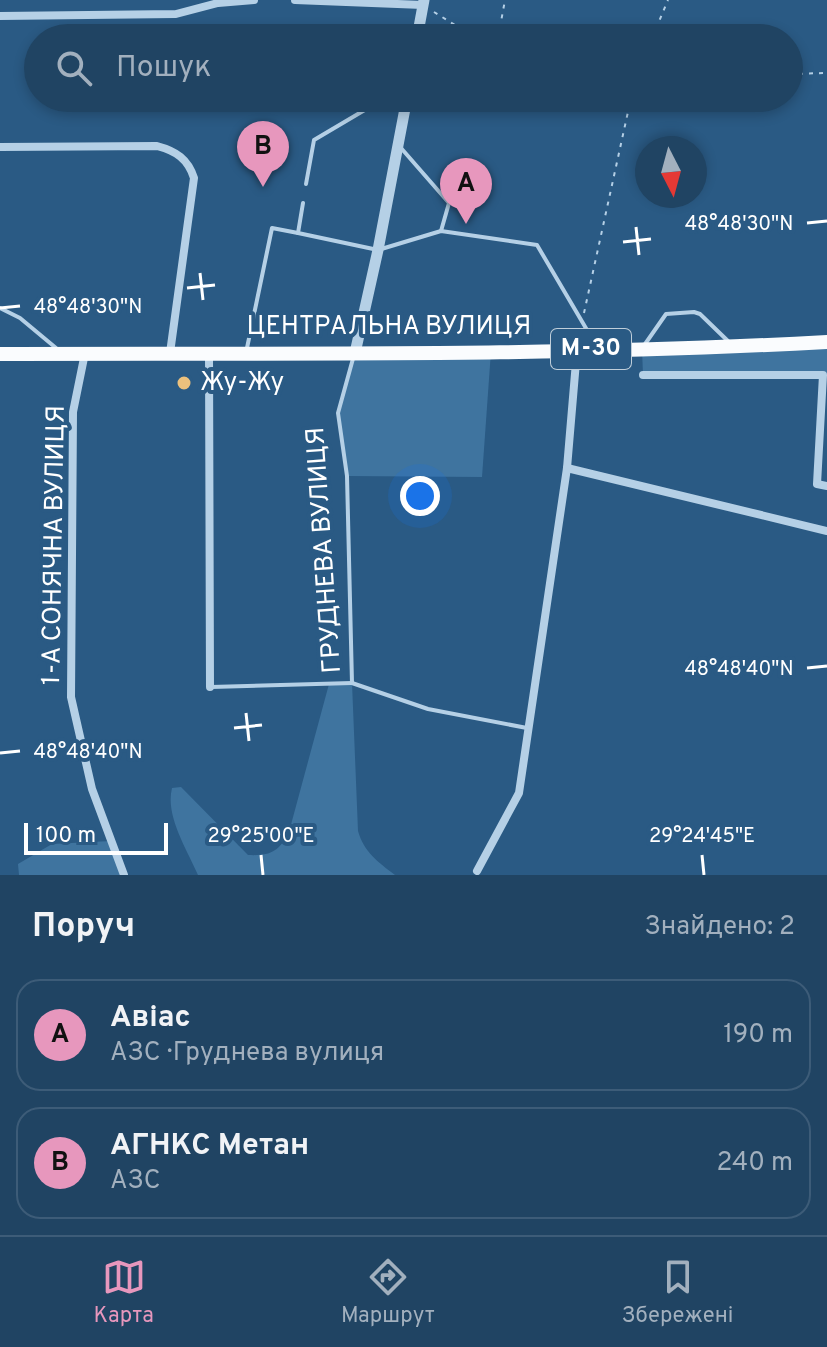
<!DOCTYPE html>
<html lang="uk">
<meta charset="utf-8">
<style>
body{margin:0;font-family:Overpass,sans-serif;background:#284b69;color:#f1f3f6}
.compass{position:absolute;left:635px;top:136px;width:72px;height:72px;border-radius:50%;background:#204463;box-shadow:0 4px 12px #0003;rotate:174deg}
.scale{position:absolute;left:24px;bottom:20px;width:144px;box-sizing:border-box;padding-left:8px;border:4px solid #fff;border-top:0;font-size:22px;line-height:28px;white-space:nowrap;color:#fff;-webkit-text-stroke:6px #2a5a84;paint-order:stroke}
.you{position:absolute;left:420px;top:496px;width:28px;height:28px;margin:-20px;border:6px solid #fff;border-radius:50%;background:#1a73e8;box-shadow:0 0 0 12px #1a73e833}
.badge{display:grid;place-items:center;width:52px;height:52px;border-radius:50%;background:#e797bd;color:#111;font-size:26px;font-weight:700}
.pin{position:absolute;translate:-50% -66px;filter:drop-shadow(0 2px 4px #0008)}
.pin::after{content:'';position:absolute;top:42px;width:28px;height:24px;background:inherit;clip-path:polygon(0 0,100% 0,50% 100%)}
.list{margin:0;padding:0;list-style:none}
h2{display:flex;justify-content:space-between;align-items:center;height:104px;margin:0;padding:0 32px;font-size:34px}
h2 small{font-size:26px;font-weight:400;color:#a2b0be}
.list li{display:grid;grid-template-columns:52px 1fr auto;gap:24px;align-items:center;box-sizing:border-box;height:112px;margin:0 16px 16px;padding:0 16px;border:2px solid #3d5c78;border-radius:24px}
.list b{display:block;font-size:30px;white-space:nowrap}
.list p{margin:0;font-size:26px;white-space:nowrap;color:#a2b0be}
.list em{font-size:26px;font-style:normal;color:#a2b0be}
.icon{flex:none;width:44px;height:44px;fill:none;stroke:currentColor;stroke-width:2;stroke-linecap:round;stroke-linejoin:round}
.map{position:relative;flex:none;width:827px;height:875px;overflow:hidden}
.search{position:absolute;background:#204463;box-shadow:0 4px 12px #0003;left:24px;right:24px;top:24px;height:88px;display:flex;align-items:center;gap:20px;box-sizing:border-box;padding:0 28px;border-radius:44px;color:#a2b0be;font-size:30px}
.sheet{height:360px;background:#204463}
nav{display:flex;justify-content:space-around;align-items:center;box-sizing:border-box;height:112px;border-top:2px solid #3d5c78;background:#204463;font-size:22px;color:#a2b0be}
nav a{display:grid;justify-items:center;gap:4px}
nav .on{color:#e797bd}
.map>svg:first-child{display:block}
.green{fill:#3f749f}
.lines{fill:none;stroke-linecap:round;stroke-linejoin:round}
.path{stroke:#b5d0e6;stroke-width:2;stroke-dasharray:4 6;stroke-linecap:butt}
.service{stroke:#b5d0e6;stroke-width:4}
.minor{stroke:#b5d0e6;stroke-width:8}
.tertiary{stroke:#b5d0e6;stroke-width:11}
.trunk{stroke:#fafcfe;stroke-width:14}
.ticks{fill:none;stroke:#fff;stroke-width:3}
.poi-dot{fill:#ecc17d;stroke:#2a5a84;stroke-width:3}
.labels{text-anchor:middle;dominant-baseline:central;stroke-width:8;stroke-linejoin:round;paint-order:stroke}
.shield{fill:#2a5a84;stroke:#bfceda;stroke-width:2}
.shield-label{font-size:24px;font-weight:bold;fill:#fff}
.street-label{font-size:26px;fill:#fff;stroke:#2a5a84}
.poi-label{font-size:26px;fill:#fff;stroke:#2a5a84;text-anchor:start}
.ticks-label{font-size:20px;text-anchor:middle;fill:#fff;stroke:#2a5a84;stroke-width:8;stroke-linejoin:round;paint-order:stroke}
</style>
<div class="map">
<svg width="827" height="875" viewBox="0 0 827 875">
<rect width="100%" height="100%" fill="#2a5a84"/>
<!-- green -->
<g class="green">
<path d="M827 342V375H643L642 349Z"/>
<path d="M491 351 482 477 347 476 338 413 355 353Z"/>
<path d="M352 683 358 831C364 852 378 862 395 875H198C187 849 165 816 172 788L181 787 248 855C270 856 279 852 289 832L329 684Z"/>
<path d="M111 841 124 875H19L18 864 52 844Z"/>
</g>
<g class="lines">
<!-- path -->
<g class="path">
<path d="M434 12 476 38"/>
<path d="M498 38 505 0"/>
<path d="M652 38 668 0"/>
<path d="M789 74 827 73"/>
<path d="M584 313 631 98"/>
</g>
<!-- service -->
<g class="service">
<path d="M401 148 449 203 441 231"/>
<path d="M306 184 314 140 385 98"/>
<path d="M303 203 298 233 378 250 441 231 537 245 597 347"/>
<path d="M0 308 20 318 56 348"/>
<path d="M643 347 666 314 694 312 700 314 730 343"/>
<path d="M247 348 272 228 298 233"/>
<path d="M354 355 338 413 347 476 352 683 428 709 527 728"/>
<path d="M211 687 352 683"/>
</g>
<!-- minor -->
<g class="minor">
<path d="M295 0 423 5"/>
<path d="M0 16 176 14 218 3 254 0"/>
<path d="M0 147 157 146C176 151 188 159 194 178L170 353"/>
<path d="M85 353 73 412 71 697 92 789 124 875"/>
<path d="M209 353 210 687"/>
<path d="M643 375H823L817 484 827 486"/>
<path d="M567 468 827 531"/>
<path d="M477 871 519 793 567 468 577 350"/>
</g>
<!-- tertiary -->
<g class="tertiary">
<path d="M417 38 424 0"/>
<path d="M355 353 378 250 407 98"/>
</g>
<!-- trunk -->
<path class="trunk" d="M0 354C275 353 552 357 827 342"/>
</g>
<!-- ticks -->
<path class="ticks" d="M807 223 827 221M636 227 639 255M623 242 651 239M200 273 203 300M187 288 215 285M0 308 20 306M807 668 827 666M246 713 249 741M234 728 262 725M0 753 20 751M261 855 263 875M702 855 704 875"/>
<!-- markers -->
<circle class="poi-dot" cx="184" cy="383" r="8"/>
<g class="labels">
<!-- shield labels -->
<rect class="shield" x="551" y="329" width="80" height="40" rx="6"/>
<g class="shield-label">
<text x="591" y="349">М-30</text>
</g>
<!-- street labels -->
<g class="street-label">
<text x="389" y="327">ЦЕНТРАЛЬНА ВУЛИЦЯ</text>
<text transform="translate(55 545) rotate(-89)">1-А СОНЯЧНА ВУЛИЦЯ</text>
<text transform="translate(325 550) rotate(-94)">ГРУДНЕВА ВУЛИЦЯ</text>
</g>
<!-- poi labels -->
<g class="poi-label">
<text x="200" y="383">Жу-Жу</text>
</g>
</g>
<g class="ticks-label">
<text x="739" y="230">48°48'30"N</text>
<text x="88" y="313">48°48'30"N</text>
<text x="739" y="675">48°48'40"N</text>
<text x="88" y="758">48°48'40"N</text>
<text x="261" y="842">29°25'00"E</text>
<text x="702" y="842">29°24'45"E</text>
</g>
</svg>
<svg class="compass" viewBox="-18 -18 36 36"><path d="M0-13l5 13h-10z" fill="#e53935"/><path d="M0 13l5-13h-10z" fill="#a2b0be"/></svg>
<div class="scale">100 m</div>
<div class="you"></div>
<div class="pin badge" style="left:466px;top:224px">A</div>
<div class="pin badge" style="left:263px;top:187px">B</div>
<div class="search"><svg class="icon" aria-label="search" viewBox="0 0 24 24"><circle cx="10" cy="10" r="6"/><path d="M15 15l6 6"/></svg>Пошук</div>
</div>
<section class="sheet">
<h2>Поруч<small>Знайдено: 2</small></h2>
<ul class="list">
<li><span class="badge">A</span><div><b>Авіас</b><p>АЗС · Груднева вулиця</p></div><em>190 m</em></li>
<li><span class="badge">B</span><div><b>АГНКС Метан</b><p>АЗС</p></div><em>240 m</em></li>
</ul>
</section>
<nav>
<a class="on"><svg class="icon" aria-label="map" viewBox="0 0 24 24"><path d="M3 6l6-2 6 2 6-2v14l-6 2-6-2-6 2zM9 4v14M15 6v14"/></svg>Карта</a>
<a><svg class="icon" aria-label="directions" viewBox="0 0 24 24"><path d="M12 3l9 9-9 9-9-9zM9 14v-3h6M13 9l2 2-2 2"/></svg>Маршрут</a>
<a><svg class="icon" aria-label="saved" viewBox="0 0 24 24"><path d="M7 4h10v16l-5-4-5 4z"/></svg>Збережені</a>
</nav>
